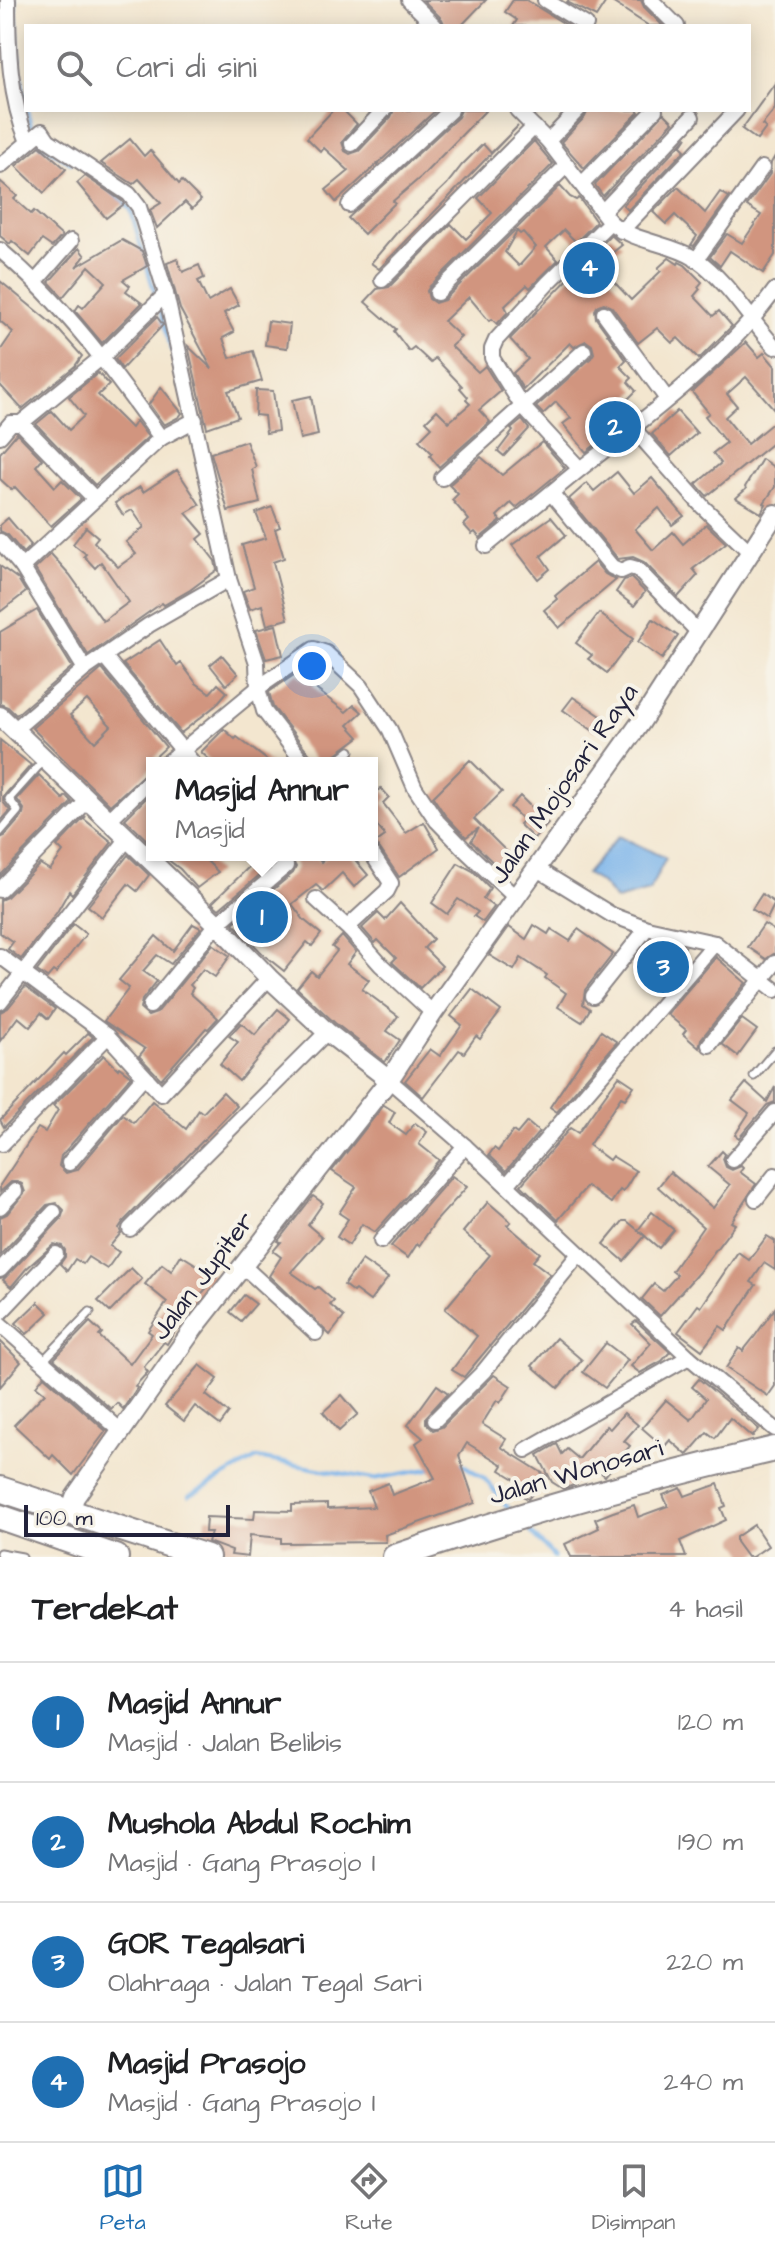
<!DOCTYPE html>
<html lang="id">
<meta charset="utf-8">
<style>
body{margin:0;font-family:"Architects Daughter",sans-serif;background:#f2f2f2;color:#202124}
.scale{position:absolute;left:24px;bottom:20px;width:206px;box-sizing:border-box;padding-left:8px;border:4px solid #22223b;border-top:0;font-size:22px;line-height:28px;white-space:nowrap;color:#22223b;-webkit-text-stroke:6px #f7f3e8;paint-order:stroke}
.you{position:absolute;left:312px;top:666px;width:28px;height:28px;margin:-20px;border:6px solid #fff;border-radius:50%;background:#1a73e8;box-shadow:0 0 0 12px #1a73e833}
.badge{display:grid;place-items:center;width:52px;height:52px;border-radius:50%;background:#1f6fb2;color:#fff;font-size:26px;font-weight:700}
.pin{position:absolute;translate:-50% -50%;border:4px solid #fff;box-shadow:0 2px 8px #0006}
.popup{position:absolute;left:146px;top:757px;width:232px;height:104px;box-sizing:border-box;display:grid;place-content:center;border-radius:0px;background:#fff;filter:drop-shadow(0 2px 6px #0005);font-size:26px;white-space:nowrap;color:#757577}
.popup b{font-size:30px;color:#202124}
.popup::after{content:'';position:absolute;left:50%;top:100%;margin-left:-16px;border:16px solid transparent;border-top-color:#fff}
.list{margin:0;padding:0;list-style:none}
h2{display:flex;justify-content:space-between;align-items:center;height:104px;margin:0;padding:0 32px;font-size:34px}
h2 small{font-size:26px;font-weight:400;color:#757577}
.list li{display:grid;grid-template-columns:52px 1fr auto;gap:24px;align-items:center;box-sizing:border-box;height:120px;padding:0 32px;border-top:2px solid #e0e0e0}
.list b{display:block;font-size:30px;white-space:nowrap}
.list p{margin:0;font-size:26px;white-space:nowrap;color:#757577}
.list em{font-size:26px;font-style:normal;color:#757577}
.icon{flex:none;width:44px;height:44px;fill:none;stroke:currentColor;stroke-width:2;stroke-linecap:round;stroke-linejoin:round}
.map{position:relative;flex:none;width:775px;height:1557px;overflow:hidden}
.search{position:absolute;background:#fff;box-shadow:0 4px 20px #0003;left:24px;right:24px;top:24px;height:88px;display:flex;align-items:center;gap:20px;box-sizing:border-box;padding:0 28px;border-radius:0px;color:#757577;font-size:30px}
.sheet{height:584px;background:#fff}
nav{display:flex;justify-content:space-around;align-items:center;box-sizing:border-box;height:112px;border-top:2px solid #e0e0e0;background:#fff;font-size:22px;color:#757577}
nav a{display:grid;justify-items:center;gap:4px}
nav .on{color:#1f6fb2}
.map>svg:first-child{display:block}
.water{fill:#79b3ea;stroke:#4e6a92;stroke-width:2}
.lines{fill:none;stroke-linecap:round;stroke-linejoin:round}
.stream{stroke:#79b3ea;stroke-width:4}
.building{fill:#d1957f;fill-rule:evenodd}
.lane-casing{stroke:#8a8485;stroke-width:11}
.street-casing{stroke:#8a8485;stroke-width:18}
.secondary-casing{stroke:#8a8485;stroke-width:22}
.highway-casing{stroke:#8a8485;stroke-width:28}
.lane{stroke:#fff;stroke-width:7}
.street{stroke:#fff;stroke-width:14}
.secondary{stroke:#fff;stroke-width:18}
.highway{stroke:#fff;stroke-width:24}
.labels{text-anchor:middle;dominant-baseline:central;stroke-width:8;stroke-linejoin:round;paint-order:stroke}
.street-label{font-size:26px;fill:#22223b;stroke:#f7f3e8}
</style>
<div class="map">
<svg width="775" height="1557" viewBox="0 0 775 1557">
<rect width="100%" height="100%" fill="#f7f3e8"/>
<filter id="ink" filterUnits="userSpaceOnUse"><feTurbulence type="fractalNoise" baseFrequency=".0125" numOctaves="2"/><feDisplacementMap in="SourceGraphic" scale="16" xChannelSelector="R" yChannelSelector="G"/><feConvolveMatrix kernelMatrix="1 2 1 2 8 2 1 2 1" color-interpolation-filters="sRGB"/></filter>
<filter id="wash" filterUnits="userSpaceOnUse"><feTurbulence type="fractalNoise" baseFrequency=".006" numOctaves="4" result="noise"/><feDisplacementMap in="SourceGraphic" scale="32" xChannelSelector="R" yChannelSelector="G"/><feGaussianBlur stdDeviation="1.8" result="paint"/><feColorMatrix in="noise" values="0 0 0 0 0 0 0 0 0 0 0 0 0 0 0 0 0 1.4 0 .05"/><feComposite in="paint" operator="in"/></filter>
<g filter="url(#wash)">
<rect width="100%" height="100%" fill="#f3e6cf"/>
<!-- water -->
<path class="water" d="M619 836 666 858 649 891 616 900 601 883 586 874Z"/>
<g class="lines">
<!-- stream -->
<g class="stream">
<path d="M15 0 20 70 26 103"/>
<path d="M27 110 35 140 71 163"/>
<path d="M108 187 131 210 143 255"/>
<path d="M146 264 156 297"/>
<path d="M159 306 172 351"/>
<path d="M458 1464H462L484 1478 510 1510"/>
<path d="M189 1496 257 1458 373 1479 434 1468"/>
<path d="M524 1525 554 1557"/>
</g>
</g>
<g id="blocks">
<!-- building -->
<g class="building">
<path d="M423 0H486L461 26H445L442 19Z"/>
<path d="M513 0H526L568 26H513L517 20 505 12Z"/>
<path d="M569 0H607L596 17 567 2Z"/>
<path d="M609 0H641L644 7 663 26H649Z"/>
<path d="M775 83V109L762 125 766 128 757 140 742 129Z"/>
<path d="M333 110H343L357 124 342 142 345 151 350 154 359 151 391 117 394 110H436L336 202 326 190 349 171 324 148 321 152 307 138Z"/>
<path d="M461 110H486L421 177 393 201 395 203 364 234 348 218 458 117Z"/>
<path d="M588 110H637L639 112 584 168 561 142 585 117Z"/>
<path d="M664 113 673 122 603 196 595 185Z"/>
<path d="M518 126 379 269 371 263 399 230 447 184 462 165 483 144 491 153Z"/>
<path d="M687 137 681 146 685 150 628 210 623 205Z"/>
<path d="M130 139 144 156 150 150 179 184 182 181 201 200 192 209 185 202 157 228 150 210 161 203 139 179 133 184 101 163Z"/>
<path d="M534 141 553 164 430 286 427 291 429 299 435 303 444 300 560 186 570 197 576 200 579 198 596 222 576 242 564 230 546 247 558 260 530 288 527 285 505 306 508 312 497 324 492 319 489 321 469 297 444 321 461 337 451 346 478 372 485 366 501 391 479 410 490 422 439 467 430 456 432 453 419 440 432 427 426 421 437 410 449 422 470 404 466 400 468 397 460 388 462 386 435 358 431 363 414 347 409 351 394 331 396 329 365 302 377 289 389 287 451 224 466 239 492 213 478 198ZM517 231 520 234 523 232 536 247 519 266 505 252Z"/>
<path d="M40 146 66 169 44 193 16 166Z"/>
<path d="M775 156V255L763 273 730 251 720 266 710 257 727 234 742 243 761 215 747 206 770 174 771 163Z"/>
<path d="M85 176 122 201 124 204 106 218 77 183Z"/>
<path d="M0 181 17 196 14 199 31 214 34 211 62 236 52 247 42 240 30 256 12 241 10 244 0 236Z"/>
<path d="M678 187 705 213 720 192 729 197 694 246 691 245 697 236 675 215 666 224 653 212Z"/>
<path d="M611 235 622 245 606 258 609 262 602 269 631 300 661 271 658 268 669 258 678 264 679 262 685 265 702 282 698 287 700 289 694 296 713 316 719 311 732 326 699 359 678 338 672 343 657 328 638 343 612 307 604 303 598 305 595 310 596 318 626 360 620 366 632 378 628 382 636 391 615 412 623 423 586 452 563 424 571 418 556 402 543 414 536 407 591 358 594 353 592 345 586 341 574 347 570 343 523 389 513 373 528 359 510 339Z"/>
<path d="M122 240 142 251 147 266 123 280 130 286 126 291 142 303 102 343 75 311 79 305 83 308 106 282 89 266 63 297 49 282 79 248 85 256 76 267Z"/>
<path d="M177 259 183 272 199 265 204 278 198 281 208 302 230 289 239 305 224 313 234 332 223 338 230 358 253 351 262 381 228 391 238 417 207 428 188 346 212 369 180 309 167 263Z"/>
<path d="M0 281 56 327 82 356 75 366 22 409 0 385V351L13 332 0 321Z"/>
<path d="M157 317 163 325 122 369 115 359Z"/>
<path d="M268 321 290 324 287 348 265 345Z"/>
<path d="M746 342 759 357 764 353 775 366V410L746 377 727 394 737 406 725 417 747 444 775 421V441L707 496 696 484 721 463 713 453 726 443 705 416 709 413 692 392Z"/>
<path d="M98 373 109 385 98 395 131 428 136 421 148 437 95 485 36 424 52 411 69 430 84 416 69 397Z"/>
<path d="M161 387 182 413 179 417 164 425 149 404Z"/>
<path d="M256 390 273 391 278 431 266 433 264 416 255 415Z"/>
<path d="M311 396 318 435 300 439 292 400Z"/>
<path d="M677 411 697 433 671 456 652 434Z"/>
<path d="M522 420 529 429 504 456 498 451 513 431 511 429Z"/>
<path d="M17 433 42 459 36 466 55 487 62 480 81 499 51 526 15 487 12 490 0 479V453Z"/>
<path d="M246 441 256 467 252 469 260 503 228 511 211 453Z"/>
<path d="M542 442 565 468 516 508 511 503 497 516 501 521 480 538 475 532 472 534 464 525 469 520 452 500 458 494 449 485 481 457 502 475Z"/>
<path d="M762 459 775 468V487L764 503 766 504 761 513 736 498 746 489 745 487Z"/>
<path d="M177 470 200 505 186 513 204 534 198 539 215 561 217 570 190 590 164 605 162 603 88 655 35 569 51 554 70 575 103 621 129 602 101 562 95 568 84 556 86 554 73 544 86 527 98 537 94 542 118 567 136 554 126 542 144 527 132 510 123 515 115 503 140 487 143 492Z"/>
<path d="M617 472 634 493 652 478 684 516 672 525 659 508 635 529 653 550 673 532 683 544 706 524 726 543 693 569 698 575 678 597 644 562 633 557 618 559 569 499 587 483 594 491Z"/>
<path d="M272 507 280 527 275 529 284 558 273 562 288 619 267 625 262 605 250 609 243 591 254 587 242 545 266 538 256 513Z"/>
<path d="M551 517 566 535 541 556 550 569 538 579 512 545Z"/>
<path d="M8 518 31 545 23 553 8 535 0 531V525Z"/>
<path d="M595 562 605 574 616 580 559 628 544 610 557 599 555 596Z"/>
<path d="M0 566 18 579 26 592 0 612Z"/>
<path d="M631 578 645 592 634 606 616 592 624 580Z"/>
<path d="M37 610 72 667 16 715 8 707 0 704V632Z"/>
<path d="M599 613 633 639 607 673 588 659 592 655 576 643Z"/>
<path d="M653 619 678 636 662 659 638 642Z"/>
<path d="M276 625 283 655 266 659 256 630Z"/>
<path d="M160 640 177 666 181 663 196 683 210 693 218 684 227 692 215 706 181 733 123 664Z"/>
<path d="M222 655 238 674 226 685 210 665Z"/>
<path d="M102 669 166 747 152 760V767L110 805 32 728ZM87 700 111 726 95 742 70 715Z"/>
<path d="M297 673 307 683 310 681 317 690 346 712 354 705 362 712 348 725 359 737 331 758 329 763H314L312 757 273 707 269 692Z"/>
<path d="M573 697 604 718 595 732 563 710Z"/>
<path d="M224 729 235 739 237 737 271 763H213L201 752Z"/>
<path d="M0 740 31 765 3 797V802L10 811 0 822Z"/>
<path d="M470 760 502 792 474 819 516 861 504 873 471 841 479 828 466 837 445 815 433 797Z"/>
<path d="M39 775 63 799 66 796 72 802 0 876V838L5 836 23 815 24 809 17 799Z"/>
<path d="M381 788 389 797 383 803 406 833 424 822 439 848 399 877 380 849 374 844 385 836 372 819V789L375 793Z"/>
<path d="M520 796 548 824 534 839 519 824 523 820 510 807Z"/>
<path d="M147 797 152 801V845L125 819Z"/>
<path d="M86 816 84 819 112 842 72 894 69 891 57 912 21 959 8 949 13 942 0 933V900L7 897 40 864 50 870 63 852 57 846Z"/>
<path d="M128 855 149 875 137 891 128 884 102 917 88 906Z"/>
<path d="M162 855H201L218 872 197 888 180 869Z"/>
<path d="M290 855H315L321 862 328 855H351L368 875 354 887 342 873 323 891 316 885 292 904 304 920 321 934 312 946 307 942 284 971 265 956 233 923 293 873 296 867Z"/>
<path d="M254 862 262 873 219 909 212 903Z"/>
<path d="M458 863 473 871 490 888 483 899 494 907 483 922 474 916 478 912 458 899 447 914 432 903Z"/>
<path d="M762 894 775 903 767 919 752 909Z"/>
<path d="M400 903 433 939 424 948 442 966 420 988 392 962 396 958 378 940 375 943 362 928 378 913 385 920Z"/>
<path d="M73 924 86 934 56 973 53 971 47 978 37 971Z"/>
<path d="M193 924 201 928 171 964 157 955 143 971 157 981 142 1000 140 1009 148 1016 157 1013 213 944 230 956 215 977 203 969 190 985 193 988 190 993 218 1018 208 1029 206 1028 161 1079 139 1056 145 1049 104 1021 129 988 119 980 156 936 173 951Z"/>
<path d="M764 924 775 931V953L766 959 748 947Z"/>
<path d="M534 925 548 934 551 929 570 941 578 929 613 954 585 990 583 1004 590 1009 582 1022 558 1007 566 993 545 978 547 975 521 958 514 970 489 955 509 927 526 939Z"/>
<path d="M342 936 356 952 347 964 369 980 362 989 398 1016 387 1031 400 1040 385 1062 335 1023 297 988 311 971 317 976 337 951 332 947Z"/>
<path d="M666 943 674 947 677 945 685 947 681 954 688 959 659 993 638 975Z"/>
<path d="M716 957 746 983 701 1039 699 1048 683 1034 686 1030 667 1014Z"/>
<path d="M25 987 55 1009 48 1019 41 1013 30 1027 18 1017 0 1041V1012L8 1008Z"/>
<path d="M472 989 501 1011 480 1039 476 1036 464 1053 459 1050 423 1097 405 1081 430 1049 440 1056 462 1025 451 1016Z"/>
<path d="M278 1009 290 1019 239 1081 220 1064 238 1042 229 1036 241 1023 255 1035Z"/>
<path d="M742 1019 757 1030 738 1056 722 1044Z"/>
<path d="M601 1031 617 1042 557 1112 550 1107Z"/>
<path d="M88 1033 93 1037 4 1127 0 1120 64 1053 66 1055Z"/>
<path d="M104 1055 118 1069 119 1067 131 1076 61 1156 59 1166 66 1173 77 1170 123 1115 134 1123 152 1101 186 1129 199 1110 203 1113 223 1092 237 1106 123 1222 119 1228 121 1233 110 1246 119 1252 107 1269 88 1257 83 1264 75 1259 67 1271 60 1264 65 1257V1250L62 1246 54 1244 26 1269 11 1287 3 1280 61 1219 64 1210 57 1203 47 1205 0 1255V1217L7 1214 25 1192 22 1184 18 1182H11L0 1192V1185L38 1128 45 1132 58 1110 53 1106Z"/>
<path d="M619 1076 634 1086 625 1099 621 1097 589 1145 609 1160 612 1156 636 1171 623 1192 620 1190 611 1203 587 1186 558 1220 521 1185 570 1128 578 1133Z"/>
<path d="M746 1083 767 1102 775 1087V1102L767 1105 739 1138 735 1135 749 1113 732 1100Z"/>
<path d="M384 1105 395 1112 389 1123 406 1135 415 1123 427 1132 419 1144 439 1160 375 1232 362 1224 349 1245 337 1237 348 1219 339 1213 356 1187 332 1171Z"/>
<path d="M527 1122 539 1132 506 1171 489 1155 494 1148 498 1151 513 1131 517 1134Z"/>
<path d="M722 1151 725 1154 723 1159 726 1167 732 1170 741 1166 743 1168 740 1172 756 1184 731 1222 735 1224 698 1273 660 1316 642 1299 654 1284 663 1291 677 1275 672 1271 703 1227 658 1187 670 1172 713 1208 730 1185 708 1167Z"/>
<path d="M452 1176 467 1187 435 1222 419 1246 417 1244 408 1258 391 1246Z"/>
<path d="M313 1196 323 1203 308 1225 322 1237 291 1272 315 1289 318 1287 334 1301 330 1305 344 1317 330 1335 269 1276 281 1257 273 1251 281 1242 278 1241Z"/>
<path d="M488 1202 511 1222 507 1225 540 1253 533 1261 550 1274 464 1377 452 1370 477 1336 445 1309 490 1255 463 1232Z"/>
<path d="M652 1212 674 1230 659 1248 638 1230Z"/>
<path d="M623 1221H627L645 1236 624 1261 604 1244Z"/>
<path d="M767 1236 775 1241V1270L764 1263 751 1282 756 1285 726 1330 720 1326 702 1350 678 1332 698 1305 701 1307 738 1252 749 1260Z"/>
<path d="M181 1255 216 1277 180 1319 182 1320 167 1344 164 1342 144 1367 148 1372 135 1386 137 1388 123 1409 117 1403 111 1409 54 1359 90 1322 102 1333 99 1336 130 1364 152 1334 148 1331 167 1302 145 1284 162 1264 171 1271Z"/>
<path d="M362 1260 388 1278 370 1301 355 1290 353 1292 344 1285Z"/>
<path d="M131 1268 142 1279 110 1312 98 1301Z"/>
<path d="M244 1295 256 1304 241 1321 230 1312Z"/>
<path d="M38 1302 49 1313 27 1334 16 1323Z"/>
<path d="M775 1308V1386L768 1396 726 1368 739 1348 743 1351 755 1336Z"/>
<path d="M636 1321 670 1352 662 1361 640 1373 631 1366 651 1343 632 1324Z"/>
<path d="M556 1338 582 1360 558 1388 532 1366Z"/>
<path d="M0 1341 21 1362 0 1387Z"/>
<path d="M606 1343 628 1360 605 1388 583 1372Z"/>
<path d="M200 1365 218 1379 206 1395 229 1413 220 1425 195 1406 184 1421 165 1406Z"/>
<path d="M494 1375 511 1386 500 1403 497 1400 482 1424 506 1439 501 1447 547 1476 528 1499 512 1490 518 1481 500 1470 503 1465 467 1443 459 1456 475 1503 385 1535 386 1542 281 1543V1538L250 1535 248 1557 231 1555 232 1551 208 1542 211 1532H205L206 1517 254 1519 255 1510 292 1511V1505L327 1504V1509L374 1507 368 1491 388 1483 392 1495 435 1478 416 1443 423 1438 408 1425 437 1385 448 1393 426 1417V1423L433 1430 442 1427Z"/>
<path d="M44 1376 106 1431 73 1475 53 1455 50 1459 14 1425 45 1393 36 1386Z"/>
<path d="M699 1379 759 1429 752 1437 730 1418 715 1438 707 1432 687 1455 670 1440 664 1447 642 1428 666 1400 691 1420 706 1399 692 1387Z"/>
<path d="M342 1395 358 1414 339 1431 323 1412Z"/>
<path d="M624 1413 638 1425 624 1441 630 1446 605 1476 592 1465 574 1485 563 1489 552 1482 538 1455 557 1444 562 1454 567 1449 579 1459 606 1426 610 1429Z"/>
<path d="M718 1484 726 1506 721 1508 726 1520 680 1541 686 1557H571L565 1544 599 1528 595 1519 613 1512 634 1505 638 1517 668 1506 663 1495 681 1488 685 1496Z"/>
<path d="M754 1525 768 1546 752 1557H747L736 1542V1537Z"/>
</g>
</g>
</g>
<g filter="url(#ink)">
<use href="#blocks" fill-opacity="0" stroke="#8a8485" stroke-width="2"/>
<g class="lines">
<defs>
<g id="lane">
<path d="M335 763 350 751"/>
<path d="M0 832 18 811 9 799 43 761"/>
<path d="M754 1076 775 1051"/>
<path d="M42 1362 90 1312"/>
<path d="M0 1553 22 1557"/>
</g>
<g id="street">
<path d="M8 0C8 47 9 97 28 142"/>
<path d="M409 0 435 26"/>
<path d="M545 0 586 25"/>
<path d="M651 0 677 26"/>
<path d="M517 110 548 141 610 222C635 243 669 242 696 259 728 281 749 319 775 347"/>
<path d="M548 141 578 110"/>
<path d="M352 144 384 110"/>
<path d="M0 166 42 131 48 140 129 194 139 207 166 294 229 579 257 663 258 688 264 711 304 763"/>
<path d="M582 184 655 110"/>
<path d="M349 205 451 110"/>
<path d="M603 211 692 117"/>
<path d="M610 222 548 283 496 340 492 349V358L522 406 580 469C646 418 727 357 775 290"/>
<path d="M621 231 737 110"/>
<path d="M0 250C64 304 112 370 161 438L22 567 85 669"/>
<path d="M696 260 762 168"/>
<path d="M382 280 534 127"/>
<path d="M36 281 71 241"/>
<path d="M437 293 567 165"/>
<path d="M604 313 667 399"/>
<path d="M21 423 95 499"/>
<path d="M633 428 703 507 751 553"/>
<path d="M0 436 11 423H21L102 357 166 294"/>
<path d="M161 438 195 420"/>
<path d="M442 478 584 351"/>
<path d="M552 494 612 567 621 571 630 567 637 569 700 634"/>
<path d="M0 541 22 567"/>
<path d="M486 546 580 469"/>
<path d="M104 656 193 763"/>
<path d="M14 730 85 669 149 625 229 579"/>
<path d="M167 763 258 688 314 649 326 653 361 686 390 730 415 788 437 821 466 851 516 898"/>
<path d="M108 821 152 778"/>
<path d="M372 854 391 883 387 891 351 924 350 930 381 965 433 1013"/>
<path d="M537 869 612 915 647 928 715 943 775 990"/>
<path d="M0 890 87 801"/>
<path d="M316 899 350 930"/>
<path d="M0 956 108 1036"/>
<path d="M593 996 647 928"/>
<path d="M0 1002 128 838"/>
<path d="M150 1006 217 924 286 866 276 855"/>
<path d="M709 1045 775 963"/>
<path d="M389 1080 465 1146 689 1357 775 1429"/>
<path d="M2 1144 108 1036 161 1094 269 978"/>
<path d="M733 1160 775 1112"/>
<path d="M69 1163 144 1076"/>
<path d="M507 1185 715 943"/>
<path d="M756 1199 775 1175"/>
<path d="M0 1207 15 1191"/>
<path d="M130 1229 327 1032"/>
<path d="M381 1241 465 1146"/>
<path d="M242 1265 316 1333"/>
<path d="M0 1270 54 1212"/>
<path d="M0 1313 56 1254"/>
<path d="M0 1324 121 1431"/>
<path d="M435 1420 484 1371 579 1254"/>
<path d="M526 1450 689 1357"/>
</g>
<g id="secondary">
<path d="M0 716 217 924 269 978 327 1032 389 1080"/>
<path d="M70 1512 75 1497 194 1328 389 1080 433 1013 641 722 775 514"/>
</g>
<g id="highway">
<path d="M0 1489 207 1557"/>
<path d="M0 1517 116 1557"/>
<path d="M395 1557C520 1514 646 1479 775 1449"/>
</g>
</defs>
<!-- lane casing -->
<use href="#lane" class="lane-casing"/>
<!-- street casing -->
<use href="#street" class="street-casing"/>
<!-- secondary casing -->
<use href="#secondary" class="secondary-casing"/>
<!-- highway casing -->
<use href="#highway" class="highway-casing"/>
<!-- lane -->
<use href="#lane" class="lane"/>
<!-- street -->
<use href="#street" class="street"/>
<!-- secondary -->
<use href="#secondary" class="secondary"/>
<!-- highway -->
<use href="#highway" class="highway"/>
</g>
</g>
<g class="labels">
<!-- street labels -->
<g class="street-label">
<text transform="translate(564 784) rotate(-55)">Jalan Mojosari Raya</text>
<text transform="translate(203 1276) rotate(-53)">Jalan Jupiter</text>
<text transform="translate(576 1472) rotate(-16)">Jalan Wonosari</text>
</g>
</g>
</svg>
<div class="scale">100 m</div>
<div class="you"></div>
<div class="pin badge" style="left:262px;top:917px">1</div>
<div class="popup"><b>Masjid Annur</b>Masjid</div>
<div class="pin badge" style="left:615px;top:427px">2</div>
<div class="pin badge" style="left:663px;top:967px">3</div>
<div class="pin badge" style="left:589px;top:268px">4</div>
<div class="search"><svg class="icon" aria-label="search" viewBox="0 0 24 24"><circle cx="10" cy="10" r="6"/><path d="M15 15l6 6"/></svg>Cari di sini</div>
</div>
<section class="sheet">
<h2>Terdekat<small>4 hasil</small></h2>
<ul class="list">
<li><span class="badge">1</span><div><b>Masjid Annur</b><p>Masjid · Jalan Belibis</p></div><em>120 m</em></li>
<li><span class="badge">2</span><div><b>Mushola Abdul Rochim</b><p>Masjid · Gang Prasojo I</p></div><em>190 m</em></li>
<li><span class="badge">3</span><div><b>GOR Tegalsari</b><p>Olahraga · Jalan Tegal Sari</p></div><em>220 m</em></li>
<li><span class="badge">4</span><div><b>Masjid Prasojo</b><p>Masjid · Gang Prasojo I</p></div><em>240 m</em></li>
</ul>
</section>
<nav>
<a class="on"><svg class="icon" aria-label="map" viewBox="0 0 24 24"><path d="M3 6l6-2 6 2 6-2v14l-6 2-6-2-6 2zM9 4v14M15 6v14"/></svg>Peta</a>
<a><svg class="icon" aria-label="directions" viewBox="0 0 24 24"><path d="M12 3l9 9-9 9-9-9zM9 14v-3h6M13 9l2 2-2 2"/></svg>Rute</a>
<a><svg class="icon" aria-label="saved" viewBox="0 0 24 24"><path d="M7 4h10v16l-5-4-5 4z"/></svg>Disimpan</a>
</nav>
